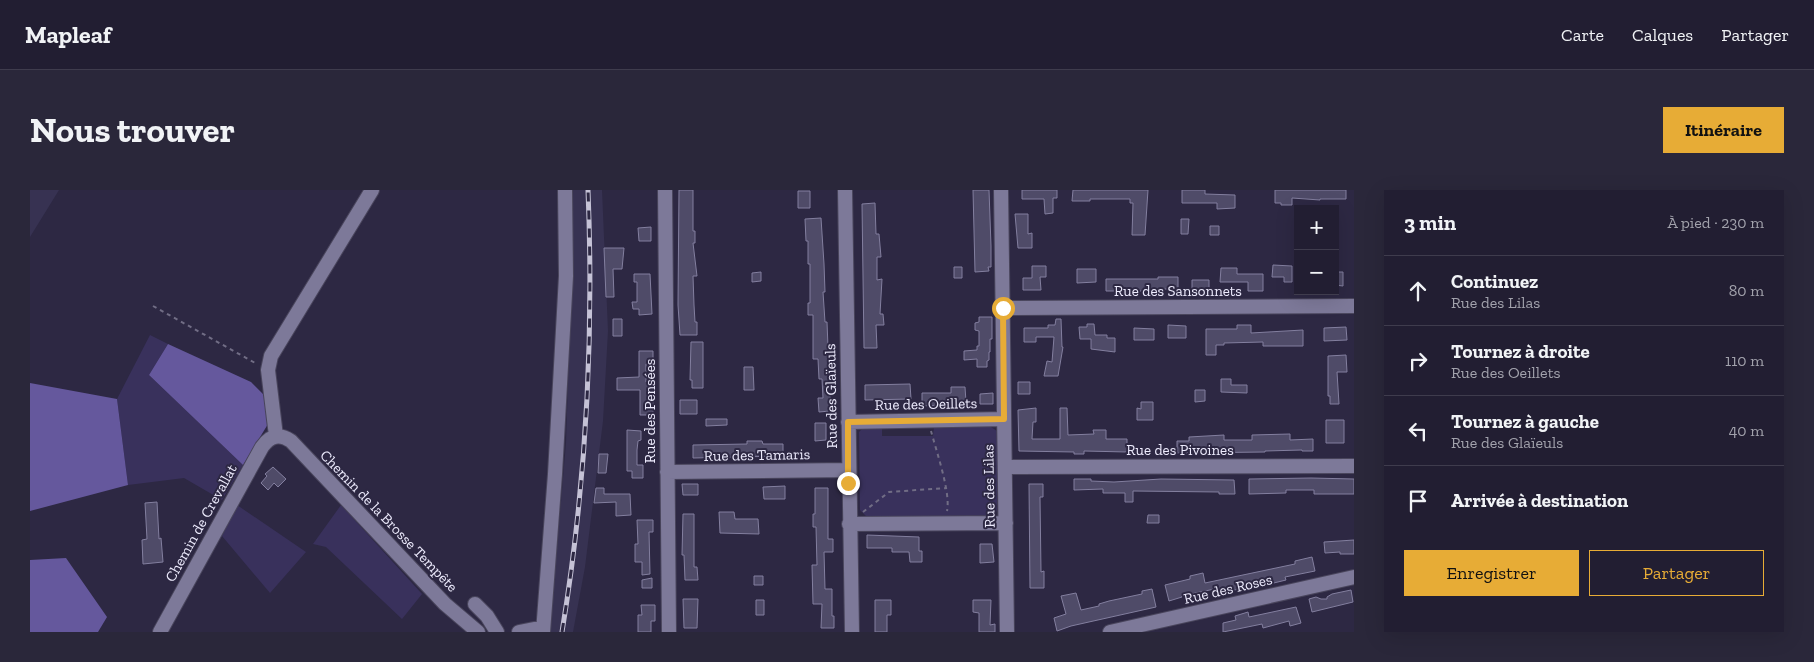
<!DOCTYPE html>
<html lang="fr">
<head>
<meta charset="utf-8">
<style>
	body { margin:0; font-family:"Zilla Slab",serif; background:#2a273a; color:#f1f3f6 }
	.controls { position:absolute; right:15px; top:15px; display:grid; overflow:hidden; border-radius:0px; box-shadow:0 5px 20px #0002 }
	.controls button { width:45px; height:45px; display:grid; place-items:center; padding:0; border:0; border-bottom:1px solid #3f3c4d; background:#221e32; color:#f1f3f6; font:25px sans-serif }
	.stop { position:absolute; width:15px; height:15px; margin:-11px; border:4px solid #e7ac36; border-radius:50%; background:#fff }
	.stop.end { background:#e7ac36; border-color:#fff; box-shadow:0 1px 5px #0008 }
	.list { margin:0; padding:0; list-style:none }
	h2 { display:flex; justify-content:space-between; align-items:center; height:65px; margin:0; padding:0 20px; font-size:21px }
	h2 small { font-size:16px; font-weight:400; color:#a2a2ac }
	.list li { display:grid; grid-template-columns:32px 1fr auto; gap:15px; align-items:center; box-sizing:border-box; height:70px; padding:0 20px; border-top:1px solid #3f3c4d }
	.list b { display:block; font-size:19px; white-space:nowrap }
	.list p { margin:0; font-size:16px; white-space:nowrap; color:#a2a2ac }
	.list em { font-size:16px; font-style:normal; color:#a2a2ac }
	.actions { display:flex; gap:10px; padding:15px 20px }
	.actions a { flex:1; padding:11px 0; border:1px solid #e7ac36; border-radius:0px; text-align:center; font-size:18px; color:#e7ac36 }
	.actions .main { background:#e7ac36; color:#111 }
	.icon { flex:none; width:28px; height:28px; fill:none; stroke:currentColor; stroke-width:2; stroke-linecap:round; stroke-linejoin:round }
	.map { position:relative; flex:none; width:1324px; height:442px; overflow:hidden; border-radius:0px }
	header { display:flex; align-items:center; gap:30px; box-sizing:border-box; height:70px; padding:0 25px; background:#221e32; border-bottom:1px solid #3f3c4d }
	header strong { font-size:24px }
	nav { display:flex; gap:28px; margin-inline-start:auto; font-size:18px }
	.intro { display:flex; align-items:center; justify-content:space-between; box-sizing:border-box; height:120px; padding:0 30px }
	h1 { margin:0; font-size:35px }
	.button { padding:12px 22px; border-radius:0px; background:#e7ac36; color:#111; font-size:18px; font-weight:700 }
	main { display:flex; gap:30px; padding:0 30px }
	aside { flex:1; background:#221e32; border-radius:0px; box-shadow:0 5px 20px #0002 }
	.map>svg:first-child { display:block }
</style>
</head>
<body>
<header>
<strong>Mapleaf</strong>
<nav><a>Carte</a><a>Calques</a><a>Partager</a></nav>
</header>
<div class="intro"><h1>Nous trouver</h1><a class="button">Itinéraire</a></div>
<main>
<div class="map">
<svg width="1324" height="442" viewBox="0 0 1324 442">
	<rect width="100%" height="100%" fill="#2d2843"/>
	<path fill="#373252" d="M0,0H29L0,47Z
		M540,0H572L578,141L573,231L555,377L543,442H517L526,370L536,253L541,100Z"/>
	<path fill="#39315c" d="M120,145L138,154L119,185L213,275L192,310L154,288L98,295L87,209Z
		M904,237H961L967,241V321L963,326L837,327L830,320L829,242L833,238H852V246H903Z
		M207,315L276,362L240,403L192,346Z
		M311,315L392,404L372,429L296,357L283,354Z"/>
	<path fill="#65589d" d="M138,154L221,192L239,210L238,234L213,275L119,185Z
		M0,193L87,209L98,295L0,321Z
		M36,368L77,427L68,442H0V370Z"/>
	<path fill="#4f4b68" stroke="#837f9f" d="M649,0H663V41H665V53H663L667,86H663L664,115L665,132H667V145H650L648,115Z
		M943,0H959L961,56V77H958L959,81L945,82Z
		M992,0H1027V8H1023V23L1015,24L1014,9H992Z
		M1043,0H1118L1115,45H1102L1103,13H1100V9H1060V11H1042Z
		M1152,0H1175V4L1205,5V18L1187,19V13H1152Z
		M1245,0H1316V9H1290V10L1262,8V15H1251V13H1245Z
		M768,1H780V18H768Z
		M845,13L846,44H849L851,67H847V90L852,89L850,124H853L854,135H846L847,158H834L832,14Z
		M985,24H998V44L1002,43V58H988Z
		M791,28L794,74L795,102H793L795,132H797L798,157H801L802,170V202H800V221L789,222L788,208H793L792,189H789L788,169H783V125H778V113H780V74H778V51H776L775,29Z
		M1151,29H1159L1158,44H1151Z
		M1180,36H1189V45H1180Z
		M621,37V51H609L608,38Z
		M574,58H594L592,79H583L584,107H576Z
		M1243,75L1262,76V92H1254V87H1242Z
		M1002,76H1016V87H1010L1011,100H993V88H1002Z
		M924,77H932V88H924Z
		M1191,78H1207V84H1233V101H1218V92H1190Z
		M1047,79H1066V92L1047,93Z
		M731,82V91L722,92V83Z
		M1305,82H1313V96L1305,95Z
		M604,84H620L622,124L609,125V119H603L602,112H607V92H604Z
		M1128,87H1148V102H1140V99H1121V101H1076V89H1128Z
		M1162,90H1179V102L1162,101Z
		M949,127H962V149H960V162H959V170L957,171V177H947V169L934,170V161L947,160V156H949V141L945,140V133L949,132Z
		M583,129H592V146H583Z
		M1026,129H1031L1032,157H1033L1028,186H1014L1017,171L1022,172L1024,147H1006V152H994V138H1018V135H1025Z
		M1057,134H1064L1065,145H1077V148H1085V162L1061,159V149H1050L1049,137H1057Z
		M1138,135L1156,136V148H1138Z
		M1207,135H1221V143L1273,140V156H1233V152L1194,153V155H1186V165H1176V139H1207Z
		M1316,137L1317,150L1294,151V138Z
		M1104,138L1124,139V150H1104Z
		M661,152H673V198H662V190H660Z
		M609,161H623V174H616V192H618V211H623V225H610V200H587V188L609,187Z
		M1316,165L1317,182H1307L1309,214H1300V206H1298V166Z
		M714,177H723L724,200H714Z
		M1191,189H1201V195H1217V203L1191,202Z
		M988,192H1000V204H988Z
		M880,194L881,209L835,210V195Z
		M921,197H935L936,212H912V215L892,216V203H921Z
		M1165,200H1175V211L1165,212Z
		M963,203V214H950V204Z
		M650,210H667V224H650Z
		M1111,212H1123V230H1107V218L1111,219Z
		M1006,218V232H1003L1002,249H1030V218H1037L1038,245L1064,244L1063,240H1076V249H1097V262L1054,261V264H1044V262L989,261L988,220Z
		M676,229H697V235L676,236Z
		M1296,230H1314V253H1296Z
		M785,233H796V250L785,251Z
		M597,240L611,241V250L608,251L607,260V275H613V288H602V281H597Z
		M1260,244V250L1283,249V261H1272V260L1235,261V262L1147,263V251H1159V247L1194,245V250H1222V245Z
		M717,251H732L733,254H753V266L663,268V255L717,254Z
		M569,264H578L576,283H568Z
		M243,277L256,289L248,297L244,293L238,300L231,293L237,286L235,284Z
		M1281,288L1324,289V304H1284V300H1256V303L1219,304V289Z
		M1044,289H1061V291L1084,292L1131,289L1204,290L1205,304H1189V302L1103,301V312H1095V303H1073V299L1044,300Z
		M652,294H668V305H653Z
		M999,294H1013V307H1010L1011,382L1014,381V398H1000Z
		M755,296V309H734L733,297Z
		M566,298H574V304H600L601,325L586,326V312L564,313Z
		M785,298H798V349H803V362H794L795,399H802V426H804V438H791L792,414H783L782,375H787L786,337H783V324H785Z
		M127,312L129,349L131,348L133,372L113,374L112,350L117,349L115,313Z
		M689,322H704L705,329H728L729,344L690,343Z
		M653,324H664V377H667L668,390H655L654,365H652Z
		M1118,325H1129V333H1117Z
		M607,330H623V342H619L620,384L612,385V372H605V354H608Z
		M837,345L889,347V361H892V372H880L879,362H862V358H837Z
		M1324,350V364H1310V362L1295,363L1294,352Z
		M950,354H962L964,372L950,373Z
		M1282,367L1285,381L1255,387L1256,390L1215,400L1214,398L1190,403L1189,398L1152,406V407L1139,411L1135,395L1160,389V386L1173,383L1175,393L1265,374V371Z
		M724,386H733V395H724Z
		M622,388V398H612V390Z
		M1122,399L1126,417L1041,436L1027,441L1024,428L1036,424L1031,406L1046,403L1051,420L1069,416V414L1079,411L1112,404V401Z
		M1321,400L1323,412L1282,422L1279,409L1286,407L1291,409H1297V407L1302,404Z
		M653,409H668L667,438H654Z
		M726,410H734V425H726Z
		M845,410H861V425H857V442H845Z
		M943,410H961L960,435L965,434V442H949V423L943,422Z
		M611,415H625V431H621V442H608V425H612Z
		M1266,417L1271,433L1260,436L1259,431L1233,438L1232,434L1193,442V433L1206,430L1205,426L1218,422L1219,427Z"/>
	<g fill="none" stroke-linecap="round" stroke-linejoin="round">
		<g stroke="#49455c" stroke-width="16">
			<path id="minor" d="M635,0L639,442
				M815,0L822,442
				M971,0L977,442
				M973,118L1324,116
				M818,232L974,229
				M246,246L238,180L241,166L342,0
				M975,277L1324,276
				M637,282L818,280
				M819,334L976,333
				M445,414L457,426L467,442
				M130,442L232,257C240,246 249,243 261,251L415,414L448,442
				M489,442L504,439H513
				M513,442L525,284L536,86L535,0
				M1080,442L1324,387"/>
		</g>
		<path stroke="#716d85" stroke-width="2" stroke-dasharray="4 4" stroke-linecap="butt" d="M123,116L227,174
			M901,241C906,260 921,303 917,321
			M833,322L859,302L916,298"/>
		<use href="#minor" stroke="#7d7999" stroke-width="14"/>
		<g stroke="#c5c2d6" stroke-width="5">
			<path id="rail" d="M532,442C556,296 564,148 558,0"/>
		</g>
		<use href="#rail" stroke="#2d2843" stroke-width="3" stroke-dasharray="9" stroke-linecap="butt"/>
	</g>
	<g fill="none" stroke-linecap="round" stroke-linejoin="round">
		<path stroke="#e7ac36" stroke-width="6" d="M818,293V232L974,229L973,118"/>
	</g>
	<g text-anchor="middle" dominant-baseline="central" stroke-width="4" stroke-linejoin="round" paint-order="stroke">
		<g font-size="15" fill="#edebfd" stroke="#2d2843">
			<text x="1148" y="101">Rue des Sansonnets</text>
			<text transform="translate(801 206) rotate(-91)">Rue des Glaïeuls</text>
			<text transform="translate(896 214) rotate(-1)">Rue des Oeillets</text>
			<text transform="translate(620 221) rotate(-90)">Rue des Pensées</text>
			<text x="1150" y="260">Rue des Pivoines</text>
			<text transform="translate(727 265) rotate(-1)">Rue des Tamaris</text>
			<text transform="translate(959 296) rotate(-91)">Rue des Lilas</text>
			<text transform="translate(359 331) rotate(46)">Chemin de la Brosse Tempête</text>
			<text transform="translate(171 333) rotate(-61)">Chemin de Crevallat</text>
			<text transform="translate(1198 399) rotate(-13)">Rue des Roses</text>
		</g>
	</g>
</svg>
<div class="controls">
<button>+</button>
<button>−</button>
</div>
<div class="stop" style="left:973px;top:118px"></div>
<div class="stop end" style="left:818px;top:293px"></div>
</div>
<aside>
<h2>3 min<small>À pied · 230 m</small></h2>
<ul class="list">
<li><svg class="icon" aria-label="ahead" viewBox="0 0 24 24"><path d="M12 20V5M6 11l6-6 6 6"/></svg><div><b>Continuez</b><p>Rue des Lilas</p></div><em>80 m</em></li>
<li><svg class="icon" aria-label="right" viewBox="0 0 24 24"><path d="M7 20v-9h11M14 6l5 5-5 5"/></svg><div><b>Tournez à droite</b><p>Rue des Oeillets</p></div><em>110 m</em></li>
<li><svg class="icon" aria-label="left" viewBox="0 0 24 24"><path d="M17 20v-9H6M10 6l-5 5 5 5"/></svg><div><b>Tournez à gauche</b><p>Rue des Glaïeuls</p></div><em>40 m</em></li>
<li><svg class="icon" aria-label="arrive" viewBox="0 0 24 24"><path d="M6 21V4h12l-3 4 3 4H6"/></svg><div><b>Arrivée à destination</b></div></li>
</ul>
<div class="actions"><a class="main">Enregistrer</a><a>Partager</a></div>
</aside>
</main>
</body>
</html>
